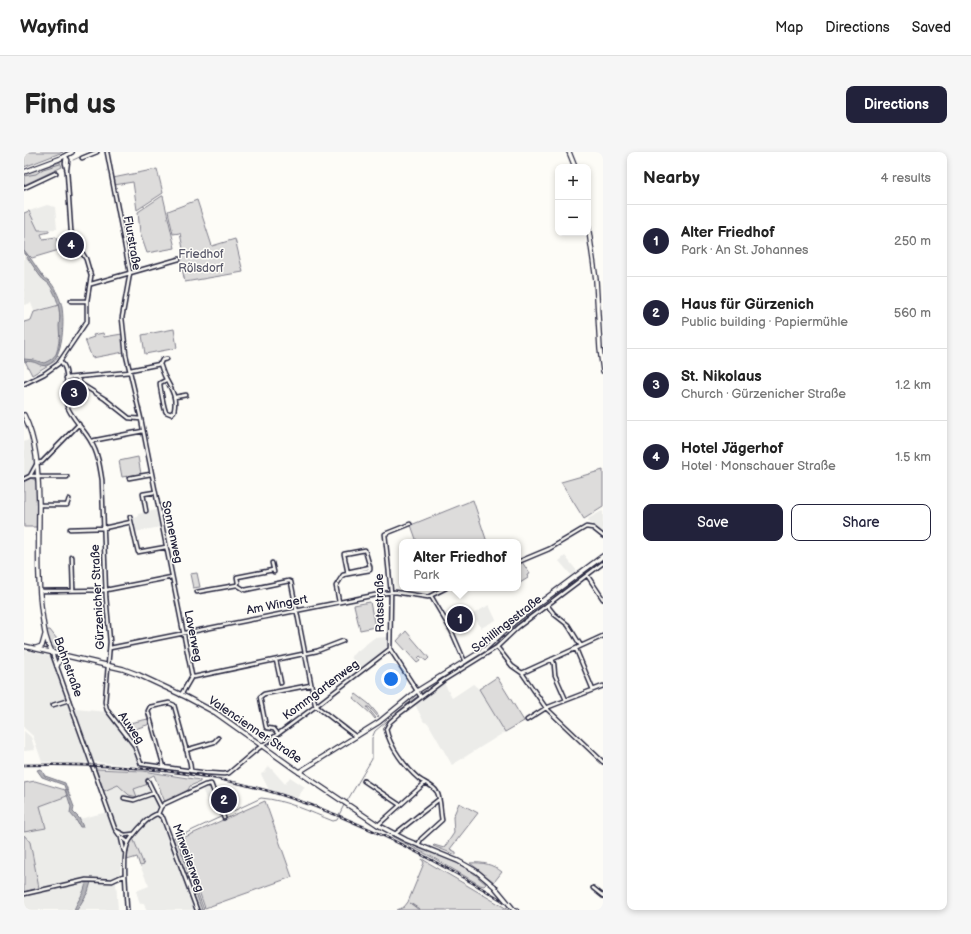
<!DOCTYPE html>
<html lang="en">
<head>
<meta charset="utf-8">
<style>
	body { margin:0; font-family:"Balsamiq Sans",sans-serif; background:#f6f6f6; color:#222 }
	.controls { position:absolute; right:12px; top:12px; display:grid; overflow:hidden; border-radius:8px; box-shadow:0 2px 6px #0003 }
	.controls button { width:36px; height:36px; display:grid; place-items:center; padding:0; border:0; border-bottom:1px solid #e0e0e0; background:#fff; color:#222; font:20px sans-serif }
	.you { position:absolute; left:367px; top:527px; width:14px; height:14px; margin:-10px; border:3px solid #fff; border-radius:50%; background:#1a73e8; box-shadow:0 0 0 6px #1a73e833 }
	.badge { display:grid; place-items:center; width:26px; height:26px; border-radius:50%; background:#22223b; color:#fff; font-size:13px; font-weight:700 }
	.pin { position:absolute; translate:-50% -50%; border:2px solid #fff; box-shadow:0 1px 4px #0006 }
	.popup { position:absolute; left:375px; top:387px; width:122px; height:52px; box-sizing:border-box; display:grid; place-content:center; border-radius:8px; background:#fff; filter:drop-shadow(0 1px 3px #0005); font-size:13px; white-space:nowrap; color:#767676 }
	.popup b { font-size:15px; color:#222 }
	.popup::after { content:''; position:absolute; left:50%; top:100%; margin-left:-8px; border:8px solid transparent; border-top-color:#fff }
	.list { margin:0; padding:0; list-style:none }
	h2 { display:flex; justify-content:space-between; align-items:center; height:52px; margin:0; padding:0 16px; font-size:17px }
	h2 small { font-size:13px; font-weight:400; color:#767676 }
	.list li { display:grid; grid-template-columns:26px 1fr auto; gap:12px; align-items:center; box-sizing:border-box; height:72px; padding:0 16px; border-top:1px solid #e0e0e0 }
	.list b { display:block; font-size:15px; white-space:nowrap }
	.list p { margin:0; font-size:13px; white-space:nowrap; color:#767676 }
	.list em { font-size:13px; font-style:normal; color:#767676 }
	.actions { display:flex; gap:8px; padding:12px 16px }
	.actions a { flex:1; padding:9px 0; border:1px solid #22223b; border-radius:8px; text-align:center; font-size:14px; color:#22223b }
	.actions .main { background:#22223b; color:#fff }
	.map { position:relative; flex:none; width:579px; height:758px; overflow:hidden; border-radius:8px }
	header { display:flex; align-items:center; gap:24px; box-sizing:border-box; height:56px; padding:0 20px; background:#fff; border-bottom:1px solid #e0e0e0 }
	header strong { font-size:19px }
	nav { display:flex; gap:22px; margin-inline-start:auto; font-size:14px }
	.intro { display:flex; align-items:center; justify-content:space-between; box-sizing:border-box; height:96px; padding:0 24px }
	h1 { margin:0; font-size:28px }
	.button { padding:10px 18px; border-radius:8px; background:#22223b; color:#fff; font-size:14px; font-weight:700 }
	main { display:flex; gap:24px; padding:0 24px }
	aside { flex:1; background:#fff; border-radius:8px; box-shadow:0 2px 6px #0003 }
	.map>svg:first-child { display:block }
</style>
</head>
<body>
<header>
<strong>Wayfind</strong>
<nav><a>Map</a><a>Directions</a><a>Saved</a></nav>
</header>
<div class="intro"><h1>Find us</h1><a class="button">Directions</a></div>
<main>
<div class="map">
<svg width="579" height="758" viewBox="0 0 579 758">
	<rect width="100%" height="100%" fill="#fdfcf7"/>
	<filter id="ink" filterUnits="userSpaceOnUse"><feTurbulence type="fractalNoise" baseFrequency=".025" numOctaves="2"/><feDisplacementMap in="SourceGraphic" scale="8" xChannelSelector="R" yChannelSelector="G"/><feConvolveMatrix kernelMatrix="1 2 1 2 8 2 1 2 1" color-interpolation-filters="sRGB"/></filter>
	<g filter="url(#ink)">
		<path fill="#ecece9" d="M23,53L31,55L33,77L14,78L5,59Z
			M0,103L11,115L16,124L26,133L33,149L32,153L10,159L7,151L0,153Z
			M8,286L11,307L10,314L9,319L0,325V290Z
			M132,358L136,375L111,380L108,366L114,365V362Z
			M578,359L579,360V381L564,369L565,366Z
			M541,404L553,419L547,423L535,409Z
			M465,453L472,468L457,476L449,462Z
			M363,485V494L361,498L334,519L332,516L327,504L350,486Z
			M0,498L27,504L65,611L18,610L9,584L0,576Z
			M420,531L428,546L449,532L455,537L481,580L428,613L404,571L400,570L391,552Z
			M51,557L84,560L109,592L116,612L114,614L69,610Z
			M0,579L7,585L11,598L0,599Z
			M245,614L261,632L266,625L281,635L273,646L245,638L237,622L241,620Z
			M124,632L134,655L109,680L101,682L98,681L92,676L80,639L94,633L105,643L113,645L110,637Z
			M185,634H186L194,653L186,656L178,637Z
			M43,644L52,668L83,660L91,680L98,694V699L96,723L89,728L62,727L15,736L6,690L0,683V680L21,676L15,654Z
			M133,664L138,667L172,758H122L120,751L116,752L112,739L125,734L116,714L120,712L109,686L126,668Z
			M62,730L59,742L52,752L50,758H0V743Z
			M67,730L85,732L92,730L94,758H53L64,740Z"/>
		<path fill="#dddcdb" stroke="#807f8b" d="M0,0H39L0,15Z
			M36,10L38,15L0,33V22Z
			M133,17L139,41L113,58L109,30L90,33L89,26Z
			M138,44H139L151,96L123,101L116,81L114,60Z
			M173,48L188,94L211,87L219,120L161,130L156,108L160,102L156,81L149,82L144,59Z
			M5,59L14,78H25V80L17,82L19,87L32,85L35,98L8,106L6,104L4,106L0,102V61Z
			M35,153C36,170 37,186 32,203L35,204L31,209L8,223L0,207V170L7,168L10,160Z
			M150,177L153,196L121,202L118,183Z
			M79,181L80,185L98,182L100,200L68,206L61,188L70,185L69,183Z
			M114,305L117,322L98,325L95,309Z
			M579,318V355L560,367L537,330Z
			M7,326L11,328L12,331L13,375H0V329Z
			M449,348L463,390H393L387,373Z
			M498,410L506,422L503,423L504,426L496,431L494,428V411Z
			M173,421L176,435L169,436L166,422Z
			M346,450L351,475L336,478L330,453Z
			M441,456L448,468L430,478L424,466Z
			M24,478H26L36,491L39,499C25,496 26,491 22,479Z
			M382,479L405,506L402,509L396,504L394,506L396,509L393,511L373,489Z
			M473,525L500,569L481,580L455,537Z
			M332,542L345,552L355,564L354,565L345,555H343L352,566L351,567L347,562L329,546Z
			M124,567L126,572L102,580L96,573Z
			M72,617L119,619L176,628V630L166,634L164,638L141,650L130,623L122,627L124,632L110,637L113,645L105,643L94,633L80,639Z
			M11,629L41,638L43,644L16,654L22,676L0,680V631Z
			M241,649L268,725L181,756L158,691L159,686Z
			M435,651L454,661L426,697L432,700V703L409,694L410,693L420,696L430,681L429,665Z
			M0,683L6,690L15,736L0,740Z
			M156,683L157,686L156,692L180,758H175L149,686Z
			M368,683L397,697L430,709L448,720L462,732L460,734L456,733L408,705L367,684Z
			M109,686L120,713L116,714L113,705L103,708L105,694Z
			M398,707L485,758H397L386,751L395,758H373L380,755L384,750L400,711Z
			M446,711C459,710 468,712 478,720L470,730Z"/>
		<path fill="#b2b2b7" stroke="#787885" d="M0,98C7,106 12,115 18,123C20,126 23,127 25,129C30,133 35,145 37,151C41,164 40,209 23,213C17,215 14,211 9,210C6,209 3,210 0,209V207L10,208L20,211C38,204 36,190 35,174C35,171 36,168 36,165C35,153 33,146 27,135C25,130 19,129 16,124C11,117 6,109 0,101Z
			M17,617L21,624L41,631L50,655L49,660L55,666L59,675H56L52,668L46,661L47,655L40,633L18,625L13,618Z
			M62,730H67L64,740L53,758H50C54,747 60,743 62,730Z"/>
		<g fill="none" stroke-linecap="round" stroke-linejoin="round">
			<path stroke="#787885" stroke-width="1" d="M49,8L67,0
				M0,24L12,22L19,17L36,12
				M530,444L579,407
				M410,533L470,494L483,480L522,451
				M397,541L402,538
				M382,553L394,544
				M323,649L348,607V586L351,579L380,555
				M315,663L320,653
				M178,758L154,690L156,684L237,646C262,648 286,660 309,669L313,668L314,666"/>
			<g stroke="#22223b" stroke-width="5.5">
				<path id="street" d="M83,0L106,121L98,166L102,203L117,267L168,524L157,543
					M42,5L44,8L43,17
					M58,6L73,0
					M0,36L32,21
					M67,132L155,107
					M47,149H63
					M37,210C47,220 40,238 42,251C45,264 61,278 67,290C74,301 76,315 78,328L82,445L86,490L81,550L83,558L110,593L117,612L183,621L200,622L205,621L231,599L292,554L366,497
					M136,212C138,217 139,222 142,227C148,238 153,246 150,259L147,262L142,260C140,257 136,235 136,231L142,228
					M106,218L136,212L138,208L143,207
					M53,225L57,232L81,247L105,266L117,267
					M42,226L106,220
					M0,232L20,222L34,212L63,169V149L67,124L62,107L54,94L47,79L43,19L41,11L42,4
					M151,245L162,243
					M67,289L119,279
					M6,324L13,311L18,310L55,272
					M14,325H43
					M105,326L127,322
					M0,327L6,324H14
					M15,353H43L45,347
					M122,359L119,342L131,340
					M106,365L114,400L142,395
					M386,372L361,382L367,440L366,497L397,545
					M46,377L80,376L107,370
					M48,405L49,438
					M494,410L525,397L562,375L569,376L579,384
					M248,411L250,420
					M323,420L346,415V418L324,422
					M563,423L579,447
					M213,433L214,431L213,425L249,418
					M16,439L82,438L148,425
					M173,440L213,433L221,438L265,429L267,430L291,552L292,554L331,584
					M407,444L427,478L441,510
					M315,450L312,434L319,423L324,422L320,402L341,398L346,415
					M523,453L530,462L544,473L557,494
					M473,495L488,514L498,521L522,556L579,610
					M86,496L361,441L371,440L404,445L422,436
					M552,497L569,538
					M28,501L91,677L96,684L104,690
					M528,507L530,512L531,523L542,548
					M252,508L257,531
					M498,521L579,484
					M168,524L170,525L293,499L319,489
					M29,553L45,548
					M503,568L522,556L579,534
					M254,582L250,577L243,576L242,575L236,545L240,542L287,533
					M162,598L190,590L194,586
					M140,615L124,559L126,555L145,551L150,553L166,611L167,619
					M124,629L137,655
					M340,629L376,653
					M100,646L110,648L130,641
					M134,662L139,666L173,758
					M354,673L401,631
					M93,679L101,683L109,682
					M371,682L414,648
					M97,686L100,699
					M394,693L397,687L418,668C416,659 417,647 413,640C409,633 400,631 395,627C381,615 366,595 362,577L366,570L375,562L420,528L473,495L494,475L579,411
					M101,723L103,758
					M569,736L579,744
					M0,742L62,728L88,729L101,723C100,695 101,690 121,670C126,666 129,662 134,662L137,655L140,652L181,633L187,632L200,666"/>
			</g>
			<g stroke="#22223b" stroke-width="6">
				<path id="secondary" d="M545,0L551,15
					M564,73L572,128L576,197L579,219
					M275,620L355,570L393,539L461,497L490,470L579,404"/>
			</g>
			<g stroke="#22223b" stroke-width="6">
				<path id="primary" d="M0,20L35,7L48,0
					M0,263C14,291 14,322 15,352C15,389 13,426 18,462C20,475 21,488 28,500
					M0,494L99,517L115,523L162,545L192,561L272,618L354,673L382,688L434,709L452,719L470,734
					M12,496L18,494L21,483
					M33,514L36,507L42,504"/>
			</g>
			<use href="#street" stroke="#fdfcf7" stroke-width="2.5"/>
			<use href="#secondary" stroke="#fdfcf7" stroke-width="3.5"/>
			<use href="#primary" stroke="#fdfcf7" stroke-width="3.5"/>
			<g stroke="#22223b" stroke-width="2.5">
				<path id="rail" d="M0,613C85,611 176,617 258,643C342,670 419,712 494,758"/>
			</g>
			<use href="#rail" stroke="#fdfcf7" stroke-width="1" stroke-dasharray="3" stroke-linecap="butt"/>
			<g stroke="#22223b" stroke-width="6" stroke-linecap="butt">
				<path id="primary-bridge" d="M470,734L490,758"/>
			</g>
			<use href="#primary-bridge" stroke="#fdfcf7" stroke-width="3.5"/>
		</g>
	</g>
	<g text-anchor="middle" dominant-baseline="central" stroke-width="3" stroke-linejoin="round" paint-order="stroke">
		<g font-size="12" fill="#22223b" stroke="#fdfcf7">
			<text transform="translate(108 91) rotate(80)">Flurstraße</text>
			<text transform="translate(148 380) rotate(78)">Sonnenweg</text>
			<text transform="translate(74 445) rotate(-93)">Gürzenicher Straße</text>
			<text transform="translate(356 451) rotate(-91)">Ratsstraße</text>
			<text transform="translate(253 453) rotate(-11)">Am Wingert</text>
			<text transform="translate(483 472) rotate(-38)">Schillingsstraße</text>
			<text transform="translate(169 484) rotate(79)">Laverweg</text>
			<text transform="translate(44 515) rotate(70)">Bahnstraße</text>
			<text transform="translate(297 538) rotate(-37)">Kommgartenweg</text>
			<text transform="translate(107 576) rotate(55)">Auweg</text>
			<text transform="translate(231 578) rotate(34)">Valencienner Straße</text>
			<text transform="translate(164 706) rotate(70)">Mirweilerweg</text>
		</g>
		<g font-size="12" fill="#5a5a6b" stroke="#fdfcf7">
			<text x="177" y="102">Friedhof<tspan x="177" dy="14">Rölsdorf</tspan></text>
		</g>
	</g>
</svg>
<div class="controls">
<button>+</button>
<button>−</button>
</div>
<div class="you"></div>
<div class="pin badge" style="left:436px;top:467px">1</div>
<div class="popup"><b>Alter Friedhof</b>Park</div>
<div class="pin badge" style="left:200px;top:648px">2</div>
<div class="pin badge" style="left:50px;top:241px">3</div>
<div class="pin badge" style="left:47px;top:93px">4</div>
</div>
<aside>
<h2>Nearby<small>4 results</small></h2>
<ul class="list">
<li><span class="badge">1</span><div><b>Alter Friedhof</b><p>Park · An St. Johannes</p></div><em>250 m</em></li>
<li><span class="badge">2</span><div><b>Haus für Gürzenich</b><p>Public building · Papiermühle</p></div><em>560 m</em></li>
<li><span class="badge">3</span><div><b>St. Nikolaus</b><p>Church · Gürzenicher Straße</p></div><em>1.2 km</em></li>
<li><span class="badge">4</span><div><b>Hotel Jägerhof</b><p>Hotel · Monschauer Straße</p></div><em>1.5 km</em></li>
</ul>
<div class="actions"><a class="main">Save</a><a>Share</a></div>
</aside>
</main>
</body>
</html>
